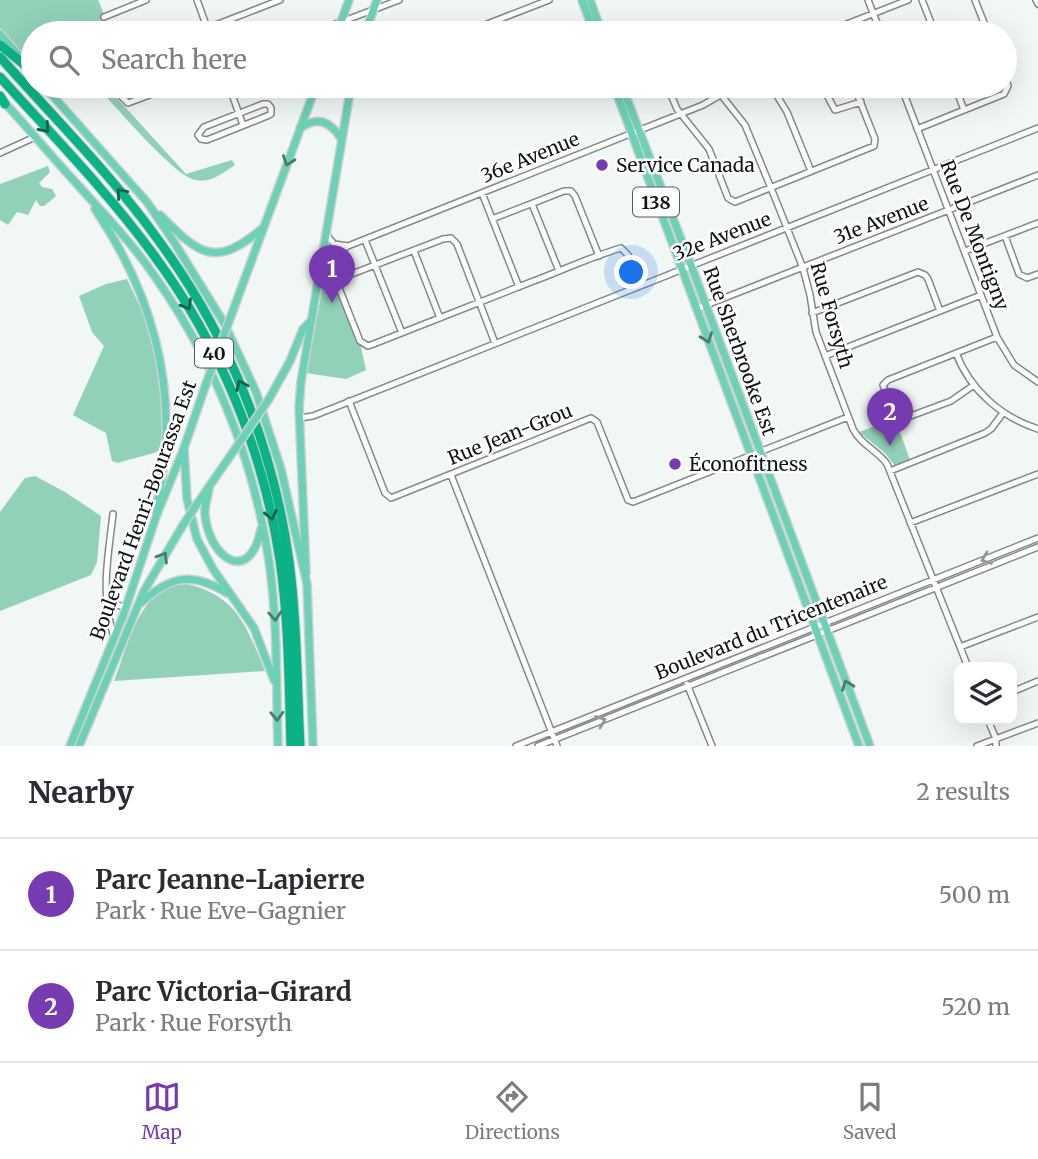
<!DOCTYPE html>
<html lang="en">
<head>
<meta charset="utf-8">
<style>
	body { margin:0; font-family:Merriweather,serif; background:#f7f7f7; color:#2b2b33 }
	.controls { position:absolute; right:21px; bottom:21px; display:grid; overflow:hidden; border-radius:14px; box-shadow:0 7px 28px #0002 }
	.controls button { width:63px; height:63px; display:grid; place-items:center; padding:0; border:0; border-bottom:2px solid #e1e1e2; background:#fff; color:#2b2b33; font:35px sans-serif }
	.you { position:absolute; left:632px; top:273px; width:24px; height:24px; margin:-18px; border:5px solid #fff; border-radius:50%; background:#1a73e8; box-shadow:0 0 0 10px #1a73e833 }
	.badge { display:grid; place-items:center; width:46px; height:46px; border-radius:50%; background:#763bb0; color:#fff; font-size:23px; font-weight:700 }
	.pin { position:absolute; translate:-50% -58px; filter:drop-shadow(0 2px 4px #0008) }
	.pin::after { content:''; position:absolute; top:37px; width:24px; height:21px; background:inherit; clip-path:polygon(0 0,100% 0,50% 100%) }
	.list { margin:0; padding:0; list-style:none }
	h2 { display:flex; justify-content:space-between; align-items:center; height:91px; margin:0; padding:0 28px; font-size:30px }
	h2 small { font-size:23px; font-weight:400; color:#7c7c81 }
	.list li { display:grid; grid-template-columns:46px 1fr auto; gap:21px; align-items:center; box-sizing:border-box; height:112px; padding:0 28px; border-top:2px solid #e1e1e2 }
	.list b { display:block; font-size:26px; white-space:nowrap }
	.list p { margin:0; font-size:23px; white-space:nowrap; color:#7c7c81 }
	.list em { font-size:23px; font-style:normal; color:#7c7c81 }
	.icon { flex:none; width:38px; height:38px; fill:none; stroke:currentColor; stroke-width:2; stroke-linecap:round; stroke-linejoin:round }
	.map { position:relative; flex:none; width:1038px; height:746px; overflow:hidden }
	.search { position:absolute; background:#fff; box-shadow:0 7px 28px #0002; left:21px; right:21px; top:21px; height:77px; display:flex; align-items:center; gap:18px; box-sizing:border-box; padding:0 24px; border-radius:38px; color:#7c7c81; font-size:26px }
	.sheet { height:315px; background:#fff }
	nav { display:flex; justify-content:space-around; align-items:center; box-sizing:border-box; height:98px; border-top:2px solid #e1e1e2; background:#fff; font-size:19px; color:#7c7c81 }
	nav a { display:grid; justify-items:center; gap:4px }
	nav .on { color:#763bb0 }
	.map>svg:first-child { display:block }
</style>
</head>
<body>
<div class="map">
<svg width="1038" height="746" viewBox="0 0 1038 746">
	<rect width="100%" height="100%" fill="#f0f7f4"/>
	<path fill="#91d1b7" d="M0,0H98L112,33H33V65L0,28Z
		M96,86H106L186,174L232,160L235,165C224,172 210,184 195,180C173,175 116,106 96,86Z
		M48,166L50,172L39,183L42,187L52,189L56,196L44,206H40L36,200L28,215L17,212L8,225L0,220V184Z
		M328,260L361,347L366,370L346,379L306,373Z
		M127,279C133,292 140,306 145,319C159,356 164,410 161,450C154,454 129,459 118,463L112,461L106,433L73,415L104,346L92,332L79,296L106,284Z
		M892,420L897,424L910,460L895,466L885,453L859,432Z
		M35,476L65,492L101,516L97,562L91,575L0,611V512L25,478Z
		M187,584C238,596 247,628 265,671L114,681C126,651 136,605 165,588C171,584 180,585 187,584Z"/>
	<g fill="none" stroke-linecap="round" stroke-linejoin="round">
		<g stroke="#848a87" stroke-width="8">
			<path id="minor" d="M197,0L209,33
				M868,0L881,33
				M922,0L935,33
				M975,0L988,33
				M1036,0L1038,4
				M104,17L146,0
				M195,33L280,0
				M312,33L399,0
				M464,33L549,0
				M824,33L908,0
				M111,86L128,103L174,86
				M229,86L243,125
				M714,86L745,125L771,188L803,268L810,295L816,332L853,429C861,445 877,450 887,464L968,667
				M771,86L787,112L811,171
				M822,86L835,110L861,102
				M901,86L997,337L1014,365L1038,382
				M955,86L964,110
				M669,90L677,109L709,149L728,198L735,202L874,146L875,139L854,86
				M263,104H268L271,108V114L267,116L207,140L201,139L198,135L204,127Z
				M917,129L1004,94L1008,86L1005,77
				M0,153L35,137
				M482,193L519,287
				M532,204L559,271
				M492,219L564,191H571L575,196L599,256
				M325,233L334,244L348,246
				M1005,236L1019,274L1027,278L1038,274
				M365,240L402,333
				M414,251L440,318
				M965,251L1038,223
				M321,261L348,246L703,105L722,94
				M696,309L1038,175
				M812,313L918,272L925,275L928,279L940,311
				M495,343L457,244L451,238L443,239L344,277L339,282V288L360,341L368,346L371,345C424,324 478,303 531,282C561,271 590,257 621,248L628,255L641,285
				M956,353C970,390 1001,417 1038,429
				M825,356L981,295
				M974,385L951,401L900,420L894,416L883,385L888,380L997,337
				M349,401L385,493L391,498L591,418L597,422L628,500L633,502L848,417
				M300,418L313,416L1038,128
				M890,471L985,433L991,429L1003,413
				M451,475L557,746
				M113,514C108,558 100,594 114,637
				M910,523L1038,474
				M106,603L126,607
				M960,647L1038,617
				M687,684L712,746
				M1012,692L1038,681
				M988,720L996,739V746
				M516,746L1038,538
				M538,746L1038,547
				M977,746L1038,723"/>
		</g>
		<g stroke="#d0d0d0" stroke-width="10">
			<path id="major" d="M582,0L594,33
				M590,0L602,33
				M337,33L349,0
				M365,33L377,0
				M0,34L22,59
				M44,86L147,202L174,242L224,323L256,392L281,469L307,584L313,746
				M614,86L859,746
				M622,86L691,265L870,746
				M3,101C28,128 52,157 77,184C101,211 125,235 146,264C210,351 253,454 269,561C278,622 276,684 278,746
				M300,128C318,116 329,121 341,138
				M95,209C141,277 168,350 166,434C165,448 164,462 162,476C160,489 156,500 157,513
				M160,215C200,255 215,269 264,227
				M231,316L316,86
				M269,399L290,361L303,329L310,322
				M184,448L187,499L197,539L213,569L254,628L274,680
				M209,488C208,498 204,506 205,515C210,560 250,585 261,529
				M195,507L233,452
				M306,573L299,407L301,382L351,86
				M141,603C171,575 192,572 227,593
				M70,746L123,616L157,514L184,448L206,384
				M79,746L144,591L183,525"/>
		</g>
		<g stroke="#d0d0d0" stroke-width="11">
			<path id="highway" d="M0,45L31,70
				M0,57C53,117 112,175 159,241C228,335 273,445 289,561C297,622 297,685 300,746
				M0,77C52,135 107,191 153,254C220,344 263,450 280,560C289,622 289,684 291,746
				M0,96L5,104"/>
		</g>
		<use href="#minor" stroke="#fff" stroke-width="5"/>
		<use href="#major" stroke="#6dd1b7" stroke-width="7"/>
		<use href="#highway" stroke="#0bb287" stroke-width="9"/>
		<g stroke="#d0d0d0" stroke-width="10" stroke-linecap="butt">
			<path id="major-bridge" d="M206,384L231,316
				M233,452L269,399
				M183,525L195,507"/>
		</g>
		<use href="#major-bridge" stroke="#6dd1b7" stroke-width="7"/>
	</g>
	<defs><path id="oneway-chevron" d="M-2-3.5L2.5 0L-2 3.5" fill="none" stroke-width="1.6" stroke-linecap="round" stroke-linejoin="round" transform="scale(1.75)"/></defs>
	<g stroke="#0f644e">
		<use href="#oneway-chevron" transform="translate(45 128) rotate(48)"/>
		<use href="#oneway-chevron" transform="translate(121 193) rotate(-131)"/>
		<use href="#oneway-chevron" transform="translate(187 305) rotate(59)"/>
		<use href="#oneway-chevron" transform="translate(241 385) rotate(-113)"/>
		<use href="#oneway-chevron" transform="translate(271 515) rotate(78)"/>
	</g>
	<g stroke="#447c6e">
		<use href="#oneway-chevron" transform="translate(288 161) rotate(110)"/>
		<use href="#oneway-chevron" transform="translate(707 338) rotate(70)"/>
		<use href="#oneway-chevron" transform="translate(163 557) rotate(-59)"/>
		<use href="#oneway-chevron" transform="translate(275 616) rotate(86)"/>
		<use href="#oneway-chevron" transform="translate(847 685) rotate(-110)"/>
		<use href="#oneway-chevron" transform="translate(277 716) rotate(88)"/>
	</g>
	<g stroke="#959695">
		<use href="#oneway-chevron" transform="translate(986 559) rotate(158)"/>
		<use href="#oneway-chevron" transform="translate(601 721) rotate(-21)"/>
	</g>
	<g fill="#763bb0" stroke="#fff" stroke-width="2.5">
		<circle cx="602" cy="165" r="7"/>
		<circle cx="675" cy="464" r="7"/>
	</g>
	<g text-anchor="middle" dominant-baseline="central" stroke-width="5" stroke-linejoin="round" paint-order="stroke">
		<g fill="#fff" stroke="#5a5b5a" stroke-width="2">
			<rect x="633" y="187.5" width="46" height="29" rx="5"/>
			<rect x="195" y="338.5" width="38" height="29" rx="5"/>
		</g>
		<g font-size="18" font-weight="bold" fill="#131514">
			<text x="656" y="202">138</text>
			<text x="214" y="353">40</text>
		</g>
		<g font-size="19" fill="#131514" stroke="#fff">
			<text transform="translate(530 157) rotate(-22)">36e Avenue</text>
			<text transform="translate(881 220) rotate(-21)">31e Avenue</text>
			<text transform="translate(975 235) rotate(69)">Rue De Montigny</text>
			<text transform="translate(722 236) rotate(-21)">32e Avenue</text>
			<text transform="translate(832 315) rotate(74)">Rue Forsyth</text>
			<text transform="translate(740 351) rotate(70)">Rue Sherbrooke Est</text>
			<text transform="translate(510 434) rotate(-22)">Rue Jean-Grou</text>
			<text transform="translate(143 510) rotate(-70)">Boulevard Henri-Bourassa Est</text>
			<text transform="translate(771 627) rotate(-22)">Boulevard du Tricentenaire</text>
		</g>
		<g font-size="19" fill="#131514" stroke="#fff" text-anchor="start">
			<text x="616" y="165">Service Canada</text>
			<text x="689" y="464">Éconofitness</text>
		</g>
	</g>
</svg>
<div class="controls">
<button><svg class="icon" aria-label="layers" viewBox="0 0 24 24"><path d="M12 4l9 5-9 5-9-5zM3 14l9 5 9-5"/></svg></button>
</div>
<div class="you"></div>
<div class="pin badge" style="left:332px;top:303px">1</div>
<div class="pin badge" style="left:890px;top:446px">2</div>
<div class="search"><svg class="icon" aria-label="search" viewBox="0 0 24 24"><circle cx="10" cy="10" r="6"/><path d="M15 15l6 6"/></svg>Search here</div>
</div>
<section class="sheet">
<h2>Nearby<small>2 results</small></h2>
<ul class="list">
<li><span class="badge">1</span><div><b>Parc Jeanne-Lapierre</b><p>Park · Rue Eve-Gagnier</p></div><em>500 m</em></li>
<li><span class="badge">2</span><div><b>Parc Victoria-Girard</b><p>Park · Rue Forsyth</p></div><em>520 m</em></li>
</ul>
</section>
<nav>
<a class="on"><svg class="icon" aria-label="map" viewBox="0 0 24 24"><path d="M3 6l6-2 6 2 6-2v14l-6 2-6-2-6 2zM9 4v14M15 6v14"/></svg>Map</a>
<a><svg class="icon" aria-label="directions" viewBox="0 0 24 24"><path d="M12 3l9 9-9 9-9-9zM9 14v-3h6M13 9l2 2-2 2"/></svg>Directions</a>
<a><svg class="icon" aria-label="saved" viewBox="0 0 24 24"><path d="M7 4h10v16l-5-4-5 4z"/></svg>Saved</a>
</nav>
</body>
</html>
